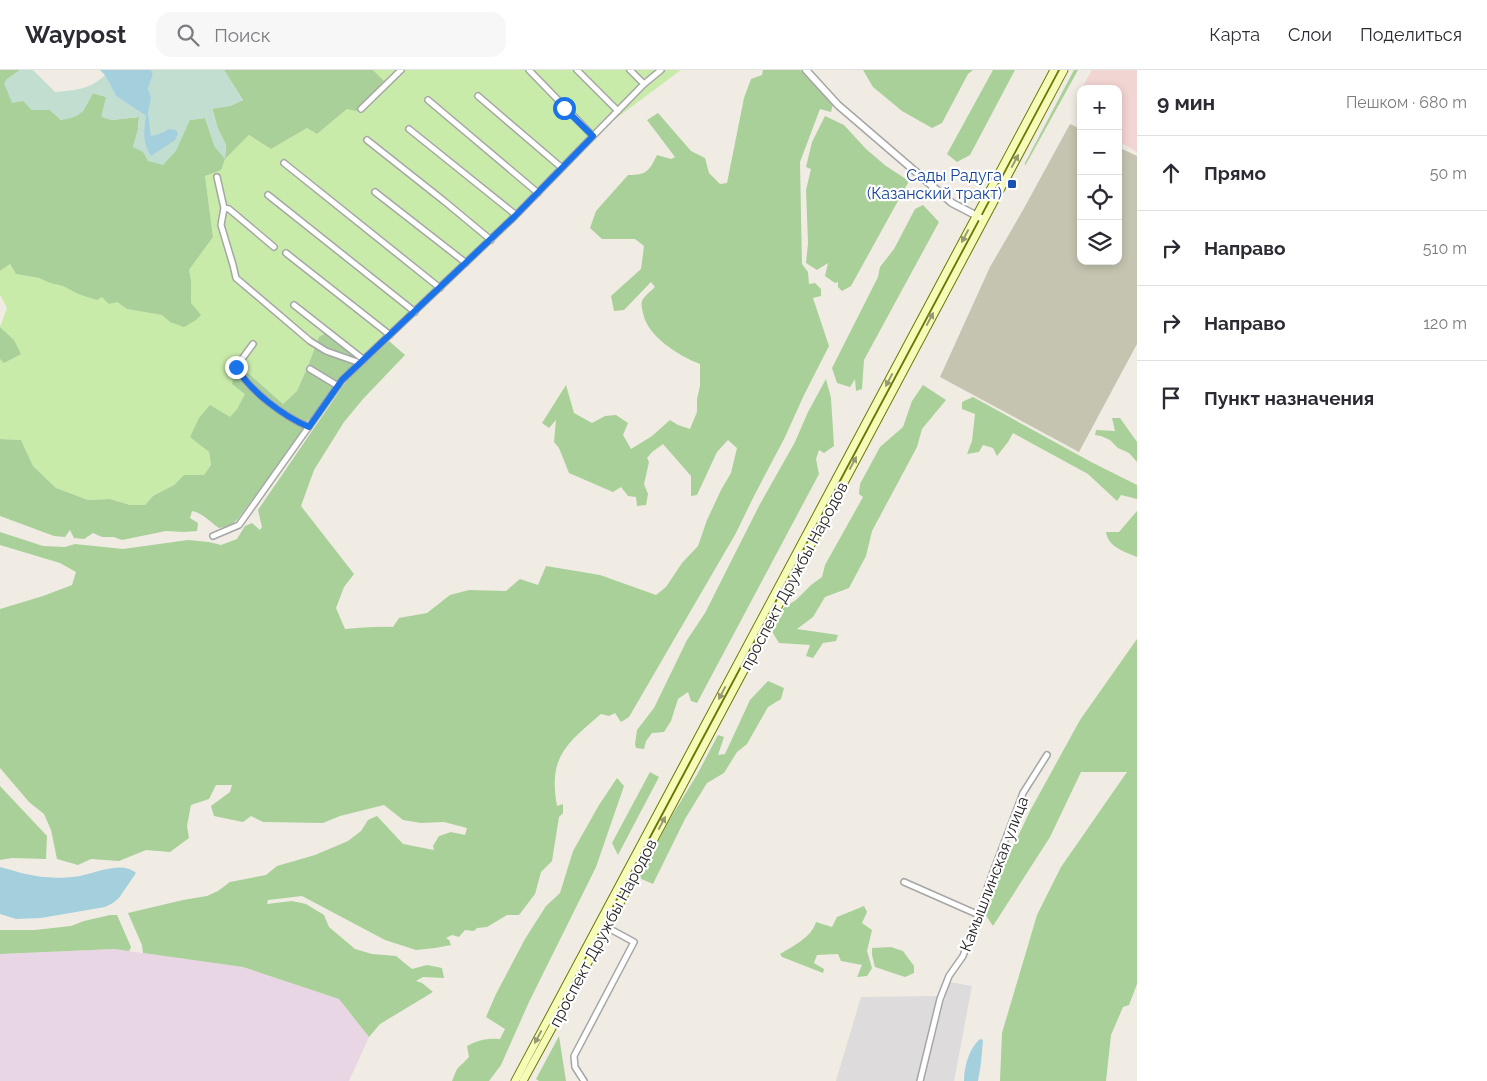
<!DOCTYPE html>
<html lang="ru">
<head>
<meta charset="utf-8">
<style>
	body { margin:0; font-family:Raleway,sans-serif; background:#f7f7f7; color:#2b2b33 }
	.controls { position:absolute; right:15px; top:15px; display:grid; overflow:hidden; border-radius:10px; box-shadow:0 2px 8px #0003 }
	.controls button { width:45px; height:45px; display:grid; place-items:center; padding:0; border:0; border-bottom:1px solid #e1e1e2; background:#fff; color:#2b2b33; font:25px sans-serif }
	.stop { position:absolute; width:15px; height:15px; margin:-11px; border:4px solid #1a73e8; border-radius:50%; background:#fff }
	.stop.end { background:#1a73e8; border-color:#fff; box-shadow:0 1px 5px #0008 }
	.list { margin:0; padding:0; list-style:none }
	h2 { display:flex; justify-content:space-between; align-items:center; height:65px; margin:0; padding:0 20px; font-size:21px }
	h2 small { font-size:16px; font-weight:400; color:#7c7c81 }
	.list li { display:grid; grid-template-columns:32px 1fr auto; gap:15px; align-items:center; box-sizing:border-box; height:75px; padding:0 20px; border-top:1px solid #e1e1e2 }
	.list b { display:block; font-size:19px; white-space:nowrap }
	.list em { font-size:16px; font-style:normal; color:#7c7c81 }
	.icon { flex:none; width:28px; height:28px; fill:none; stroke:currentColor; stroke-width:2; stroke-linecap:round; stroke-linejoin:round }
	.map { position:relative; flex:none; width:1137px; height:1011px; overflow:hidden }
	header { display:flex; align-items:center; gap:30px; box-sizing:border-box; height:70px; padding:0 25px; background:#fff; border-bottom:1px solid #e1e1e2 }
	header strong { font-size:24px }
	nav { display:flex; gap:28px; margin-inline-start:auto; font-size:18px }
	.search { width:350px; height:45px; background:#f7f7f7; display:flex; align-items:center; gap:12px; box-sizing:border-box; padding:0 18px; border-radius:15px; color:#7c7c81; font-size:19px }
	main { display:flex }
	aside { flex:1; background:#fff }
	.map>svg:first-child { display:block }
</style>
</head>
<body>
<header>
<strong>Waypost</strong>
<div class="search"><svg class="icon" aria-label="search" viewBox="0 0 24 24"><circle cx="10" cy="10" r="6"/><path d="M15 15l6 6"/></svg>Поиск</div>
<nav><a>Карта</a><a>Слои</a><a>Поделиться</a></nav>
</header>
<main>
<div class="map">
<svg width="1137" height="1011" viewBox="0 0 1137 1011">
	<rect width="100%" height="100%" fill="#f0ece4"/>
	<path fill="#dddbdb" d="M949,912L972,916L954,1011H923Z
		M938,926L918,1011H836L861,927Z"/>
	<path fill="#f1d5d3" d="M1092,0H1137V82L1118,71V19H1081Z"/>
	<path fill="#e9d6e5" d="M114,879L243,897L339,929L369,967L349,1011H0V884Z"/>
	<path fill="#c4c4b0" d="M1070,54L1081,59V191H1118V77L1137,86V274L1079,382L940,307L990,197L1023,140Z"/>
	<path fill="#c9eba9" d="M373,0H681L603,58L362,288L329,261L319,267L308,296L297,321L283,334L239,295L231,300L233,308L245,324L237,339L230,348L190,366L209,382L211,395L204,405H184L174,415L153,426L145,435H130L110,429L88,430L56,418L33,396L21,370L0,369V289L4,292L14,270L0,257L7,238L0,225V201L10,194L16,204L39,208L50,213L63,216L78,224L102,227L117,232L127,239L162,245L170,252L191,233V210L189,200L213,167L205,106L220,100L225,89L249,65L271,79L307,58L317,64L347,39L384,12Z"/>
	<path fill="#a8d098" d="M0,0H20L6,10L32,40H50L61,50L83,41L93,23L106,27L111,50L139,47L138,60L133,77L190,50L205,48L215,77L225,88L226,75L218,59L212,38L230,36L243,30L224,0H373L384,11L356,41L347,39L317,64L307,58L271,79L249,65L225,89L221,100L205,106L213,167L189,200L191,210V233L201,245L196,250L184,257L170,252L162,245L127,239L117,232L109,234L102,227L97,230L78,224L63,216L50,213L39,208L16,204L10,194L0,201Z
		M763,0H800L804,1L833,34L831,42L820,39L800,92L802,194L808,202L809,214L815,213L821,219V226L813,228L829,276L804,325L785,367L754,426L736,463L629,647L621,652L615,643L609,646L601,644C566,674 548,687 557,736L563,734V743L559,747L552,791L541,802L535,824L519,845H507L487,857L477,858L474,861L465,860L459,867L452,865L446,868L449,870L451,875L435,878L416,880L385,870L302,826L268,830L267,834L292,831L306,834L324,845L329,857L355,879L372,884L396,886L412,899L427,895L442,898L444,908L423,907L416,911L422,913L433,922L380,954L369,967L339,929L243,897L143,883L142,875L128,843L183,830L207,826L218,821L230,812L266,805L277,796L315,785L348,771L361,761L368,750L377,746L403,774L434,780L433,776L439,766L451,762L465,765L467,758L444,752L421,753L403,750L384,735L340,746L323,753L263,752L251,746L243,752L214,746L211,736L230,722L232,715H216L209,729L191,735L187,756L189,768L170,782L146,780L119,791L91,789L78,795L57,789L51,760L44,744L29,732L0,698V539L43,526L72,515L76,502L60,493L0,475V462L43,476L65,477L75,474L123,479L188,470L209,472L221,475L237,469L245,456L252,453L260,460L262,457L258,440L347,310L389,271L405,285L363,329L344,352L314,400L301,436L354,504L344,517L336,538L345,559C361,558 377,556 393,557L399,548L427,543L450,525L469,520L506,521L520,509L538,515L546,496L600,505L656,525L666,517L682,493L698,476L707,450L721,420L731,403L737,378L728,370L717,382L697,425L691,426V406L663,374L652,382L647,388L649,392L644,414L648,424L646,435L637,436L636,427L628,426L621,417L613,422L569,403L559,378L554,372L556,350L549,358L542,353L566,315L574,343L592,353L605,346L616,345L628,353L623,365L631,379L652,366L670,350L678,355L690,359L697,342V329L700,316V294C679,286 647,266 643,243C642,239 641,235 642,231C644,226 651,221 655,217L651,212L624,240L614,241L611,226L641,199L644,176L635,169H602L590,158L596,141L628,105C647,105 649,101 657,85L671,89L675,87L647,50L658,43L691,81L705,88L709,103L720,114L727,113L744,28L751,9L762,5Z
		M863,0H973L968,4L942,53L932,58L902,41L873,17Z
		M993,0H1015L970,85L957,92L947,84Z
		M1074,0H1078L1025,96V93Z
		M825,46L844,55L866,79L886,96L909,111L851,216L842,221L838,217V212L835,213L825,206L828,193L817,200L806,193L808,173L806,120L811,99L806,97L812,72Z
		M923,135L939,152L864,290L862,319L856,321L855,309L850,317L837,313L832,298L878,207L880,197L894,179L915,139Z
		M0,257L14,270L21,284L4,293L0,289Z
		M329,261L362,288L345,305L339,308L334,318L311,350L309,349L305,353V359L238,449L230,456L219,458C210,452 203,443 192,441L190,448L198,453L197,461L184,462L166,461L122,470L114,467H102L93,463L84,469L74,468L70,460L65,467L54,466L0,446V369L21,370L33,396L56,418L88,430L110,429L130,435H145L153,426L174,415L184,405H204L211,395L209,382L190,367L199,348L210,335L230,347L237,339L245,324L232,314L233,308L231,300L234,293L239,295L283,334L297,321L308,296L319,267Z
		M826,309L831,328L834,376L824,383L819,380L816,389L819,404L697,633L691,631L688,622L678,629L671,651L664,662L652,663L646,671L644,679L636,678L635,674L637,660L654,638L687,570L705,543L760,434L795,372L808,342Z
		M923,315L946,330L922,359L917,377L872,461L866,486L849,518L825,527L813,547L797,559L838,565L836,571L823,573L813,588L806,586L810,575L779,573L771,560L782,539L796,530L811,515L822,507L825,495L863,427L859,424L860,414L880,377L903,357L912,331Z
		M973,327L1093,393L1137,415V429L1121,425L1117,431L1088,404L1013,363L1008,372L997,386L993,378L983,375L979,382L967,384L972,371L975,344L962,339V332Z
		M1112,348H1120L1137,372V392L1129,383L1118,378L1110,370L1101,366L1095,365L1096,360L1115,361Z
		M1137,441V487C1125,482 1108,477 1106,462H1119Z
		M1137,569V914L1129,935L1123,937L1111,965L1106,1011H1000L1002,963L1037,845L1061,797L1127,702H1081L1050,767L993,856L983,841L1030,741L1080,650Z
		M768,611L784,618L781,629L768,637L747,674L737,682L724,703L707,713L685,749L653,814L639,808L670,749L698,703L718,665L724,667L718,685L725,684L750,630Z
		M650,702L659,707L618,785L612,773Z
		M617,708L624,716L596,797L529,932L501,995L489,1011H452L457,999L469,987L467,976C478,970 487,968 500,969L505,959L486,947L496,924L525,869L546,836L560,823L573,781L599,735Z
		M0,716L47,766L46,789L12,788L0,790Z
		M864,836L867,842L862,853L872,860L867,881L872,898L867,906L857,907L862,895L841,891L838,884L817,885L814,893L824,899L823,903L782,887L780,884C793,876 811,868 816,852L832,857L837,847Z
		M110,845H117L131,877L129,881L114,879L0,884V860H35L71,856L84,851Z
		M891,877L903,881L914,896V903L905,907L875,897L872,885V878Z
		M559,966L566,1011H539L536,1009Z"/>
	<path fill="#c1ded1" d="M20,0H33L55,22C76,20 89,20 105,5L116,26L146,46L151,85L175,70L164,62L151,66L148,42L150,27L148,19L153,4L151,0H224L243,30L230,36L212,39L218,59L226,75L225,89L215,77L205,48L190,50L176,81L163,95L148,91L143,82L133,77L138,60L139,47L111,50L101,47L106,27L93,23C83,41 83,47 61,50L50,40H32L23,31L12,33L4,13L6,10Z"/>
	<path fill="#a4d0de" d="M100,0H151L153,4L148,19L151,27L148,42L151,66L164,62L169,59L176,60L178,64L175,70L151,86C142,72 144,62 146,46L116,26L105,5Z
		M0,797C15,801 30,806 45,807C54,808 64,808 72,807C91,806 120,789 136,803L119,828L113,833L105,837L41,848L16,849L0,844Z
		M980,969L983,970L981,993L978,1011H964C964,997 969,978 980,969Z"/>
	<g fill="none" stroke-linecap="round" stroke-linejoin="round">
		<g stroke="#a6a6a6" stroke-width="8">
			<path id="minor" d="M529,0L593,66
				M577,0L618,41
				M630,0L644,14
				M478,26L562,98
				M428,30L538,123
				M361,39L401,0
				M409,59L516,145
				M367,70L444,131L491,170
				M284,93L440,218
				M217,107L224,138L221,155L233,195L236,208L310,271L326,281L360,293
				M375,122L466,193
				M268,125L415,242
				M224,138L229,139L274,177
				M286,183L390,265
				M294,235L364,290
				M253,274L236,297C251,322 283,346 309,357
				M310,299L338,316
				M213,466L239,455L342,310L515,146L593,66L644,14L661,0
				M904,812L979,845
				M584,1011L575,997L574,986L634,872L599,853
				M920,1011L940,929L949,906L963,886L993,802L1023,723L1047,685"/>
		</g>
		<g stroke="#a6a6a6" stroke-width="9">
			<path id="tertiary" d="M806,0L838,35L952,133L983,149"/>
		</g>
		<g stroke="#6a7803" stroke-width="9">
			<path id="secondary" d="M515,1011L1054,0
				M523,1011L603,865L1064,0"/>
		</g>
		<use href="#minor" stroke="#fff" stroke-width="5"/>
		<use href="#tertiary" stroke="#fff" stroke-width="6"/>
		<use href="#secondary" stroke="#f6fbb7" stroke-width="7"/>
	</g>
	<defs><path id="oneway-solid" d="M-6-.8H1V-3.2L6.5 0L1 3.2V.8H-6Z" transform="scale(1.25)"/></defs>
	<g fill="#959873">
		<use href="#oneway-solid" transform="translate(1015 91) rotate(-62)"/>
		<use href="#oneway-solid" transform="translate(965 166) rotate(118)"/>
		<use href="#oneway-solid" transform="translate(930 249) rotate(-62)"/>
		<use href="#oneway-solid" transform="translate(889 310) rotate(118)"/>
		<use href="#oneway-solid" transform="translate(853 393) rotate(-62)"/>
		<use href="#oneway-solid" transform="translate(722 623) rotate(118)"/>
		<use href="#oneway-solid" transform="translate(662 753) rotate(-62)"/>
		<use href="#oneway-solid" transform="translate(538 967) rotate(118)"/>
	</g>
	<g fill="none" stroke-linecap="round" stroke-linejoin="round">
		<path stroke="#1a73e8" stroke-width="6" d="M236,297C251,322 283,346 309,357L342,310L515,146L593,66L564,38"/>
	</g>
	<rect fill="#1a4fb4" stroke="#fff" stroke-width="2" x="1007" y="109" width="10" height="10" rx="2.5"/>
	<g text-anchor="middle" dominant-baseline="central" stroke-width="4.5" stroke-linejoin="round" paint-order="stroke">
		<g font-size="16" fill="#164399" stroke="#fff" text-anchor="end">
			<text x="1002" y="105">Сады Радуга<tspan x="1002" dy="18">(Казанский тракт)</tspan></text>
		</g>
		<g font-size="16" fill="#1f1f1f" stroke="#fff">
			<text transform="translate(794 506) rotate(-62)">проспект Дружбы Народов</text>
			<text transform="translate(994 804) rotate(-69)">Камышлинская улица</text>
			<text transform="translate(603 863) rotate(-62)">проспект Дружбы Народов</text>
		</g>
	</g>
</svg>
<div class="controls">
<button>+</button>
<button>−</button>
<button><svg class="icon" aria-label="locate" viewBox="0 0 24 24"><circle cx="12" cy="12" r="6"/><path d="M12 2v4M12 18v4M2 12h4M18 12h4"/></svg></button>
<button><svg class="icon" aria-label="layers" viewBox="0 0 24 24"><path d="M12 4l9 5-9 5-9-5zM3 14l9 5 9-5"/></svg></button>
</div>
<div class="stop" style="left:564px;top:38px"></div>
<div class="stop end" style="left:236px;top:297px"></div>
</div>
<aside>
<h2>9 мин<small>Пешком · 680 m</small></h2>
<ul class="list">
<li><svg class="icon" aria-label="ahead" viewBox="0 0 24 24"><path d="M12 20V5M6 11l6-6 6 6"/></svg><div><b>Прямо</b></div><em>50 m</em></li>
<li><svg class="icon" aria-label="right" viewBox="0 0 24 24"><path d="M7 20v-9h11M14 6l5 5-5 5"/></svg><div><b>Направо</b></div><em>510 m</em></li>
<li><svg class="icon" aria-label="right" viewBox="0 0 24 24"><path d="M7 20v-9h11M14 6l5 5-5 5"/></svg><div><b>Направо</b></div><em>120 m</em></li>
<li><svg class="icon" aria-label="arrive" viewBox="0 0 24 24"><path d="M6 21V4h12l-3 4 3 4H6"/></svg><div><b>Пункт назначения</b></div></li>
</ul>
</aside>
</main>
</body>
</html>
